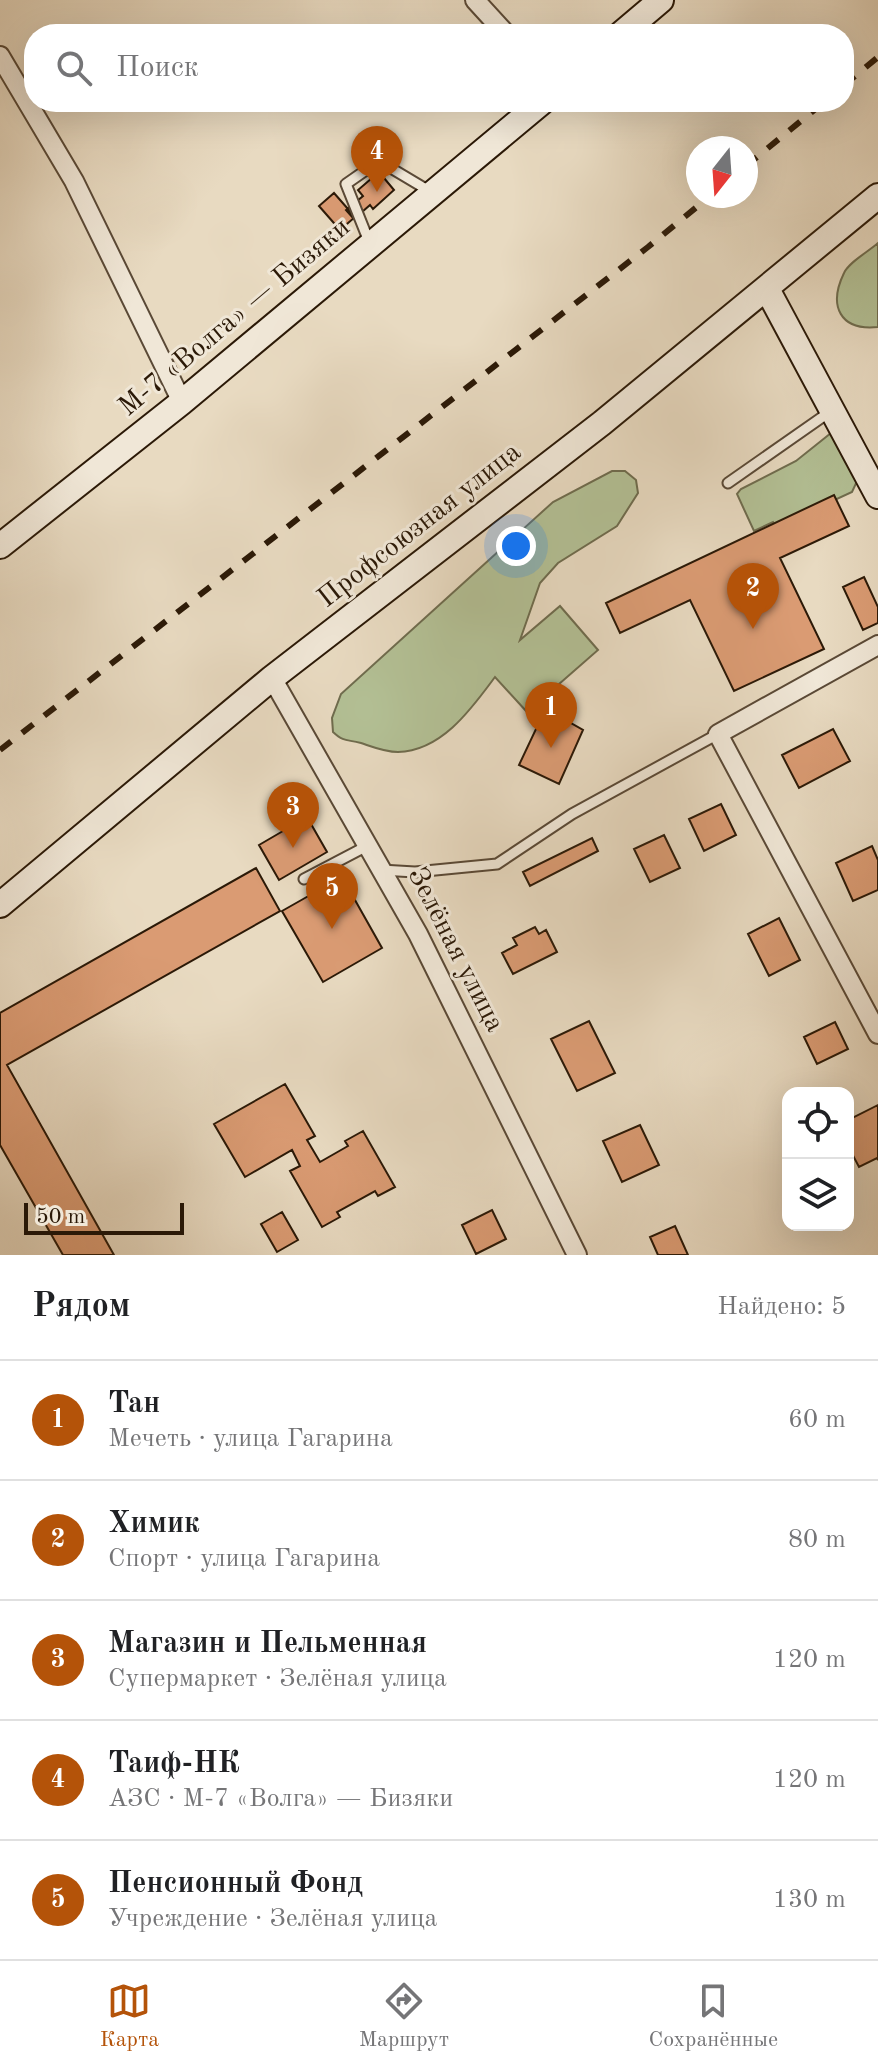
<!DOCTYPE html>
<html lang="ru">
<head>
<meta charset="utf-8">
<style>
	body { margin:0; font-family:"Old Standard TT",serif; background:#f2f2f2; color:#202124 }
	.controls { position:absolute; right:24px; bottom:24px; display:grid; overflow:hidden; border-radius:16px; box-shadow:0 8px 32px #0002 }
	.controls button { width:72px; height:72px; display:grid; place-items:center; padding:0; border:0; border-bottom:2px solid #e0e0e0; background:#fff; color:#202124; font:40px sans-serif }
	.compass { position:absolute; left:686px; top:136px; width:72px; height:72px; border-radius:50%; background:#fff; box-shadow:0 8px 32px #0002; rotate:197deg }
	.scale { position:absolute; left:24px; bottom:20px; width:160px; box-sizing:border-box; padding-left:8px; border:4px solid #2b1907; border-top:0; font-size:22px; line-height:28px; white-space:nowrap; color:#2b1907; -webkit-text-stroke:6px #f0e7d7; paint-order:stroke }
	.you { position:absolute; left:516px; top:546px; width:28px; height:28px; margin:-20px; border:6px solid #fff; border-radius:50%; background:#1a73e8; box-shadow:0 0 0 12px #1a73e833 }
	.badge { display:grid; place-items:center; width:52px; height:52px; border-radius:50%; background:#b45309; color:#fff; font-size:26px; font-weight:700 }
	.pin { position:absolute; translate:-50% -66px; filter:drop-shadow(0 2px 4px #0008) }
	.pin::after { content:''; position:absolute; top:42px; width:28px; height:24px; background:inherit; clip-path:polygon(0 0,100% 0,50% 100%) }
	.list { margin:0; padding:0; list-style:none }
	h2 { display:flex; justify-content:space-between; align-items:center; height:104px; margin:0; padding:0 32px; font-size:34px }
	h2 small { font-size:26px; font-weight:400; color:#757577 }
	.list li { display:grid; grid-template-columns:52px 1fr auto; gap:24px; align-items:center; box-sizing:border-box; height:120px; padding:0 32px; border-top:2px solid #e0e0e0 }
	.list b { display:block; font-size:30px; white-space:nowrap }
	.list p { margin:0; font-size:26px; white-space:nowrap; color:#757577 }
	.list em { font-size:26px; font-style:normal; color:#757577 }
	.icon { flex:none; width:44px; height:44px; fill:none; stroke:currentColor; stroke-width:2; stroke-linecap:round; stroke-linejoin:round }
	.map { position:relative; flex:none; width:878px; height:1255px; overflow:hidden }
	.search { position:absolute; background:#fff; box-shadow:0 8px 32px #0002; left:24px; right:24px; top:24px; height:88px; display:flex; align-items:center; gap:20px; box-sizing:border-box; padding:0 28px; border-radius:32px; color:#757577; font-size:30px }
	.sheet { height:704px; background:#fff }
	nav { display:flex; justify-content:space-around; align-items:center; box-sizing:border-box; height:112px; border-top:2px solid #e0e0e0; background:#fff; font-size:22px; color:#757577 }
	nav a { display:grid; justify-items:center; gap:4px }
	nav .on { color:#b45309 }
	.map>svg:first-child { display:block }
</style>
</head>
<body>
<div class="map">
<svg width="878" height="1255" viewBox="0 0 878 1255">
	<rect width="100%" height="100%" fill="#e8dac1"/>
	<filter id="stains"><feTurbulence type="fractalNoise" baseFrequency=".0025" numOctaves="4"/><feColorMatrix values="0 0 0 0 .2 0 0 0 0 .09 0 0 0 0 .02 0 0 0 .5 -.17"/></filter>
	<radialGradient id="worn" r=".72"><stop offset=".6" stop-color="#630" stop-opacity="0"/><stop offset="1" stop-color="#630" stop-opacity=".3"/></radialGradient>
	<path fill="#b3c095" stroke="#6f6c4e" stroke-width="2" d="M878,243V327C840,331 828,306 844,273C849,262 868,252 878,243Z
		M831,433L858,479L852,492L776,527L773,522L754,531L737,494L741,489L796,461Z
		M612,471H625L636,480L638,493L617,526L558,563L540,583L520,640L560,606L598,650L527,712L495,677C472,708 442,751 398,752C385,752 373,747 361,743C347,739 345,743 333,732L332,718L341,694L553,502Z"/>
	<path fill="#da9b73" stroke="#2b1907" stroke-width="2" d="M379,172L394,190L373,209L370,205L354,219L346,210L363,196L358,190Z
		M334,193L355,217L340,230L319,206Z
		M834,495L849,526L780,558L824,649L734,691L690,600L620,633L606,603Z
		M864,577L878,607V623L863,630L843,587Z
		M544,712L557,718L560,712L573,718L571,723L583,730L559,784L519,765Z
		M833,729L850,761L799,788L782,755Z
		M721,804L736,835L704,851L689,819Z
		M307,817L327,852L279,880L259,845Z
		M664,835L680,868L650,882L634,849Z
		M592,838L598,851L530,886L523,872Z
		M872,846L878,860V890L853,901L836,863Z
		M256,868L280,911L7,1065L114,1255H63L0,1145V1013Z
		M342,877L382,948L323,982L282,911Z
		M779,918L800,960L769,976L748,934Z
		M535,927L539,934L546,930L557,952L513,974L502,953L517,945L513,938Z
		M589,1021L615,1073L577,1091L551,1039Z
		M835,1022L848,1049L817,1064L804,1037Z
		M285,1084L315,1136L307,1140L320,1162L348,1146L345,1141L363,1131L395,1187L378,1196L375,1191L337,1212L340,1217L322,1227L290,1171L300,1166L292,1150L245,1177L214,1124Z
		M878,1105V1160L877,1158L859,1167L848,1146V1120Z
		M640,1125L659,1165L622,1182L603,1141Z
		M492,1210L506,1239L476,1254L462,1225Z
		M282,1212L298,1240L277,1252L261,1224Z
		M675,1226L688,1255H658L650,1237Z"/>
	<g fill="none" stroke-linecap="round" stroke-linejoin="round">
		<g stroke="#5a4936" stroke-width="13">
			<path id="lane" d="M370,244L346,184L379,161L431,192
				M728,483L831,411
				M381,870L415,872L497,864L572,814L718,734
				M304,879L367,846"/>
		</g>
		<g stroke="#5a4936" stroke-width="22">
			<path id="street" d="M475,0L506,34
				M0,56L74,181L182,402
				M878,645L718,734L878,1034
				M272,678L418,934L577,1255"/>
		</g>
		<g stroke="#2b1907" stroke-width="28">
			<path id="secondary" d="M621,34L661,0
				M767,289L878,496
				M0,546L182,402L542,102
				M0,905L272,678L602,423L878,196"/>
		</g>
		<use href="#lane" stroke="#f0e7d7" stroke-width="9"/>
		<use href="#street" stroke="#f0e7d7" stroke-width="18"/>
		<use href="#secondary" stroke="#f0e7d7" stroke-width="24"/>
		<path stroke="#2b1907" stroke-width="6" stroke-dasharray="14 14" stroke-linecap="butt" d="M844,85L878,57
			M746,166L824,102
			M0,750L648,247L710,196"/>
	</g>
	<g text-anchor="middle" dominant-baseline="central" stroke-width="6" stroke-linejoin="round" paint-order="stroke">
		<g font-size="28" fill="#2b1907" stroke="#f0e7d7">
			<text transform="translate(235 318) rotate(-40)">М-7 «Волга» — Бизяки</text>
			<text transform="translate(420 526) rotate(-38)">Профсоюзная улица</text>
			<text transform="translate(455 950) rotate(63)">Зелёная улица</text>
		</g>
	</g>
	<rect width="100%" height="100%" filter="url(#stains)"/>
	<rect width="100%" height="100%" fill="url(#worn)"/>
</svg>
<div class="controls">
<button><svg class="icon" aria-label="locate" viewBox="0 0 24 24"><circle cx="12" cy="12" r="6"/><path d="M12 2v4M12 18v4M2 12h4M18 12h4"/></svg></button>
<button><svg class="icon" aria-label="layers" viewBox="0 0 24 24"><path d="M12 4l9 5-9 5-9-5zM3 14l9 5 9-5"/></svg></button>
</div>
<svg class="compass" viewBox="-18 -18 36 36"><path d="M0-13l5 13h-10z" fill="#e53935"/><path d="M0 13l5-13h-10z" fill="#757577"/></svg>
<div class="scale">50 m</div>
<div class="you"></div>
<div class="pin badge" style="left:551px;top:748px">1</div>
<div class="pin badge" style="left:753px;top:629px">2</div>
<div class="pin badge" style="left:293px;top:848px">3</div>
<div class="pin badge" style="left:377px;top:192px">4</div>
<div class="pin badge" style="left:332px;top:929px">5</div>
<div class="search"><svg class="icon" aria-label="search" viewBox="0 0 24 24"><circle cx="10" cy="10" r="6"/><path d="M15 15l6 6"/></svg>Поиск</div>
</div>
<section class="sheet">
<h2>Рядом<small>Найдено: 5</small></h2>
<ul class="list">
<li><span class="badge">1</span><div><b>Тан</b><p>Мечеть · улица Гагарина</p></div><em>60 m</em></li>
<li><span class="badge">2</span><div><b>Химик</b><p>Спорт · улица Гагарина</p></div><em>80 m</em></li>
<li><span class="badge">3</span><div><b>Магазин и Пельменная</b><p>Супермаркет · Зелёная улица</p></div><em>120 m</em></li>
<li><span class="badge">4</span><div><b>Таиф-НК</b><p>АЗС · М-7 «Волга» — Бизяки</p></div><em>120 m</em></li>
<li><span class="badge">5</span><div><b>Пенсионный Фонд</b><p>Учреждение · Зелёная улица</p></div><em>130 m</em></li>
</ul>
</section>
<nav>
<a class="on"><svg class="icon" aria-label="map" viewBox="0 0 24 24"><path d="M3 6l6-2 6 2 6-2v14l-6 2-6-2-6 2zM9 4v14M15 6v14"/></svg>Карта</a>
<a><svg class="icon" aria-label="directions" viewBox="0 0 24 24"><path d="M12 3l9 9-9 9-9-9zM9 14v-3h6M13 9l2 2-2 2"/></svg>Маршрут</a>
<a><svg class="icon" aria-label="saved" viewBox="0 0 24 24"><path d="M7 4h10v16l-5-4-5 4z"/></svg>Сохранённые</a>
</nav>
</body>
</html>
